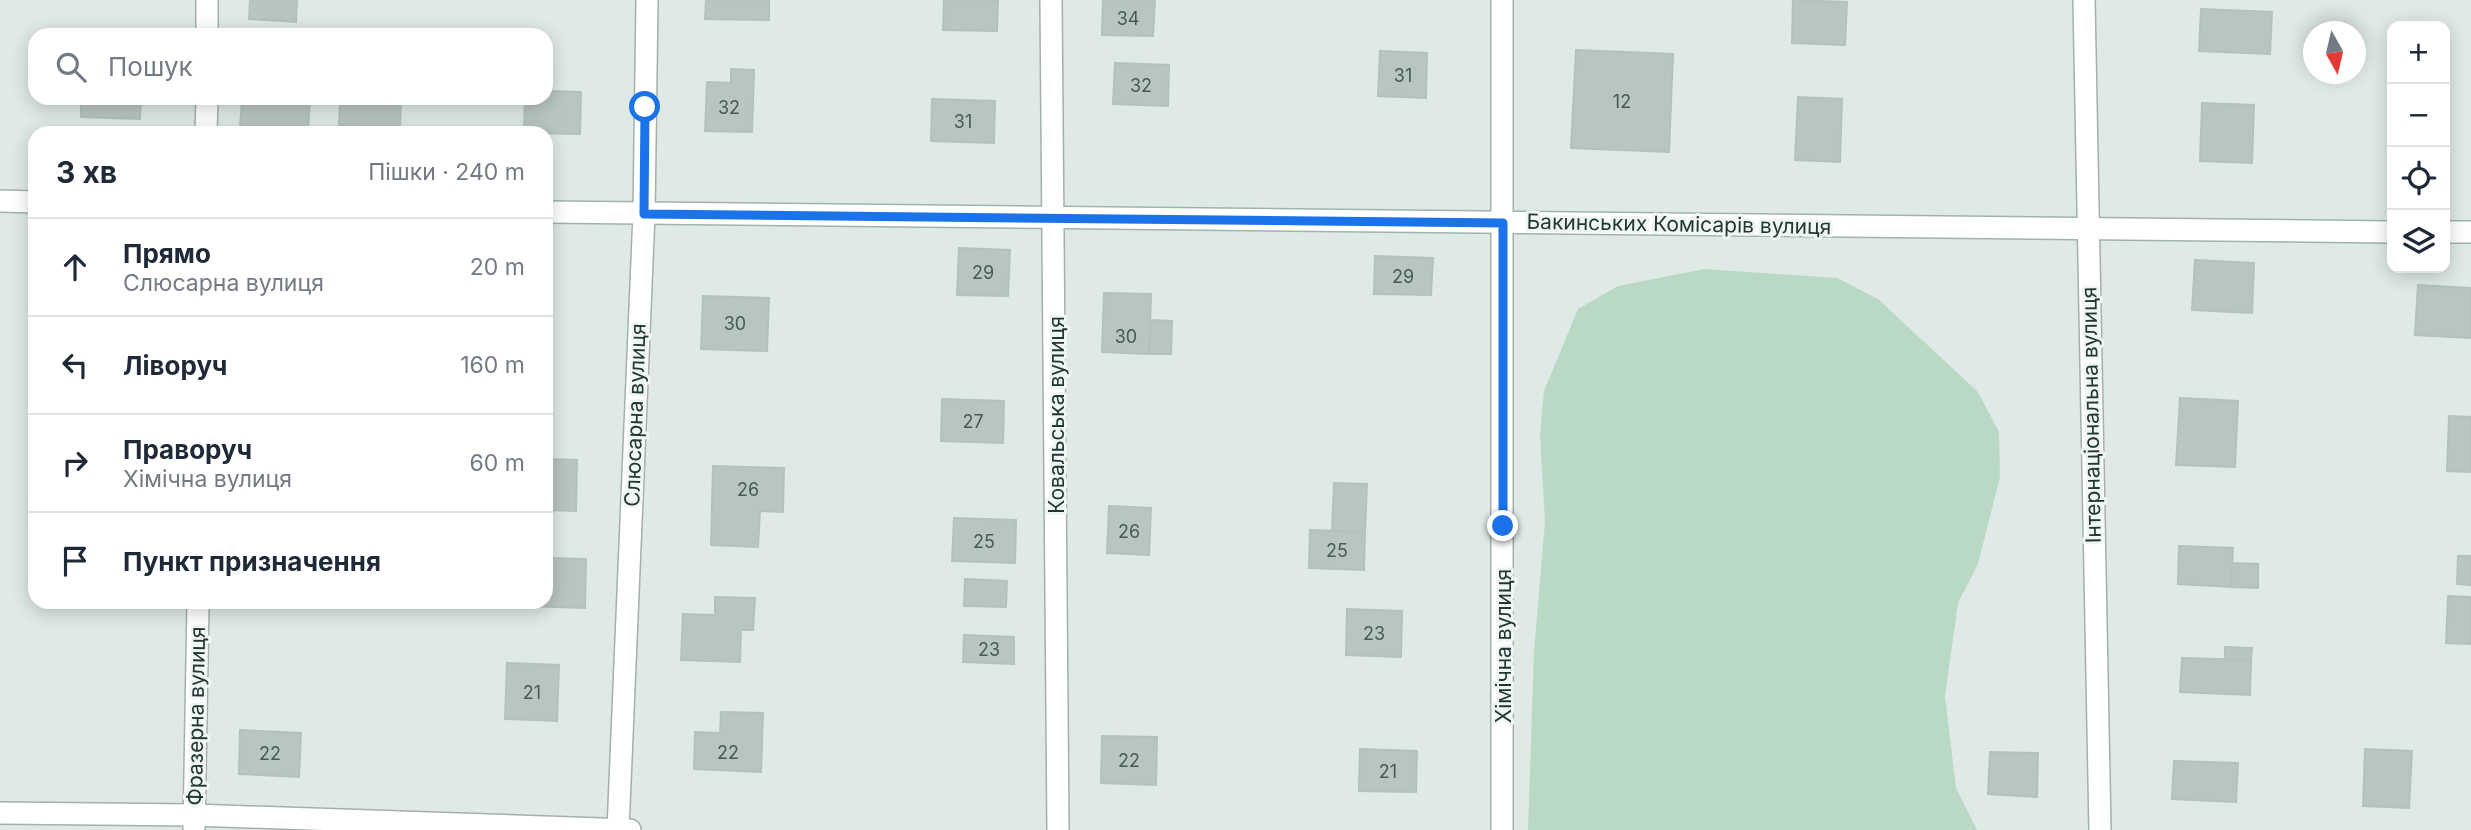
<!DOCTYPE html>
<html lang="uk">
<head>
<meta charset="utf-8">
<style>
	body { margin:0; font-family:Inter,sans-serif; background:#f2f2f3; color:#1f2937 }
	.controls { position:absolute; right:21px; top:21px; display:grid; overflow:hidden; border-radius:14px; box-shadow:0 4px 18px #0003 }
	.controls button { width:63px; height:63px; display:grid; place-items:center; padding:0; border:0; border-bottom:2px solid #e0e1e3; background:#fff; color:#1f2937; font:35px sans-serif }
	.compass { position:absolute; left:2303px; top:21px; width:63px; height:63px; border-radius:50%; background:#fff; box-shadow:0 4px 18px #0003; rotate:172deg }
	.stop { position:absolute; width:21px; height:21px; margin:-16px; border:5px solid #1a73e8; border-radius:50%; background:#fff }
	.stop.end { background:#1a73e8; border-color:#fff; box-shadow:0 2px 7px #0008 }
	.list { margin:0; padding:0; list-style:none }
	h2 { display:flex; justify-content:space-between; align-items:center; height:91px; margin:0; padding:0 28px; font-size:30px }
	h2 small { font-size:23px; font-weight:400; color:#747a83 }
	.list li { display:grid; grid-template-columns:46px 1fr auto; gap:21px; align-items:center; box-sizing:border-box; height:98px; padding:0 28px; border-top:2px solid #e0e1e3 }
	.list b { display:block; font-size:26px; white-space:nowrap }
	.list p { margin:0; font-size:23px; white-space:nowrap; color:#747a83 }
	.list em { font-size:23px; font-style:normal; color:#747a83 }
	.icon { flex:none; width:38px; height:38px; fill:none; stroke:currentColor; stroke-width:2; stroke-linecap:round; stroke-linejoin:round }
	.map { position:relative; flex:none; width:2471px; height:830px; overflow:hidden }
	.search { position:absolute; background:#fff; box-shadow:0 4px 18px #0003; left:28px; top:28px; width:525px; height:77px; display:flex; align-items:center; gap:18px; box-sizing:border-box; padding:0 24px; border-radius:21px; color:#747a83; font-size:26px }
	.panel { position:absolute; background:#fff; box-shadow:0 4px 18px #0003; left:28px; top:126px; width:525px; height:483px; border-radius:21px }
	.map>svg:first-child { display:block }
</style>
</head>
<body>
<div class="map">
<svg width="2471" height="830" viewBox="0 0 2471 830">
	<rect width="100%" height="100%" fill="#dfe9e6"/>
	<path fill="#b9d9c5" d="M1704,269L1837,278L1878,299L1978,392L1999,432L2000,477L1978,564L1958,603L1945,696L1956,788L1977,830H1528L1534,652L1545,522L1540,434L1544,391L1578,309L1618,286Z"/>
	<path fill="#b8c6c2" stroke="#b2c2bd" stroke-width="2" d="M250,0H297L296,22L249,19Z
		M706,0H769V20L705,19Z
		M944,0H998L997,31L943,30Z
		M1103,0H1155L1153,36L1102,35Z
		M1793,0L1847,2L1845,45L1792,43Z
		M2201,9L2272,12L2270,54L2199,51Z
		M1576,50L1673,54L1669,152L1571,148Z
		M1380,51L1427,53L1426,98L1378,96Z
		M1115,63L1169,65L1168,106L1113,104Z
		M731,69L754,70L752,132L705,131L707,82L731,83Z
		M546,91L581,92L580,134L524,133L525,98H546Z
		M1798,97L1842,99L1840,162L1795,160Z
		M81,98H141L140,119L81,117Z
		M242,98H310L308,131L240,128Z
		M340,98H401L400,128L339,126Z
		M932,99L995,101L994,143L931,141Z
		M2202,103L2254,105L2252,163L2200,161Z
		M959,248L1010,250L1008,296L957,295Z
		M1375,256L1433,258L1431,295L1374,294Z
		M2195,260L2254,263L2252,313L2192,310Z
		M2418,285L2471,288V338L2415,335Z
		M1104,293L1151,294L1149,354L1102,352Z
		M703,296L769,298L767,351L701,349Z
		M1151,320L1172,321L1171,354H1149Z
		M2180,398L2238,401L2235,467L2176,465Z
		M942,399L1004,401L1003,443L941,441Z
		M2449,416L2471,417V472L2447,471Z
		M546,459L577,460L576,511L546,510Z
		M713,466L784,468L783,512L760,511L758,547L711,545Z
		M1334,483L1367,484L1365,532L1332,531Z
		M1109,506L1151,508L1149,555L1107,553Z
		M954,518L1016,520L1015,563L952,561Z
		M1310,530L1365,532L1364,570L1309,568Z
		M2179,546L2233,548L2231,587L2178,584Z
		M2458,556H2471V585L2457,584Z
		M546,558L586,559L585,608L523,606V602H546Z
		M2232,563L2258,564V588L2231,587Z
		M965,579L1007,581L1006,607L964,606Z
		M2448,596L2471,597V644L2446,643Z
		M715,597L755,598L753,630H741L740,662L681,660L683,614L715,615Z
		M1347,609L1402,611L1401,657L1346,655Z
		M964,635L1014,637V664L963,662Z
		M2225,647L2252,648L2251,660L2225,659Z
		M2182,658L2251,660L2250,695L2180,692Z
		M507,663L559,665L557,721L505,719Z
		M721,712L763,713L761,772L694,769L695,732L720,733Z
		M240,730L301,733L299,777L239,774Z
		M1102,736L1157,737L1156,785L1101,783Z
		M1360,749L1417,751L1416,792L1359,791Z
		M2365,749L2412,751L2409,808L2363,806Z
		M1990,752L2038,753L2037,797L1988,794Z
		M2174,761L2238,763L2236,802L2172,799Z"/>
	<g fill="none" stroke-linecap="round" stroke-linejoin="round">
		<g stroke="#a3b0ad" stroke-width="24">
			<path id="street" d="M1051,0L1058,830
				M1502,0V830
				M2084,0L2100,830
				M207,35V0
				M206,133L207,98
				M0,813L194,815L630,830
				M194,830L198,602
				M618,830L644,214L647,0"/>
		</g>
		<g stroke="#9fb4ae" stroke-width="24">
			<path id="secondary" d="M0,201L35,202
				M546,212L2392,232
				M2445,232H2471"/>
		</g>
		<use href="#street" stroke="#fff" stroke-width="21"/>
		<use href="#secondary" stroke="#fff" stroke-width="21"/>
	</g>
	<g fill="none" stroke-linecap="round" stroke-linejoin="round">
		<path stroke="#1a73e8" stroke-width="9" d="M645,107L644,214L1503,223V526"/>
	</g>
	<g text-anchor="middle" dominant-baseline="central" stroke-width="6" stroke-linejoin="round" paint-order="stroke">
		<g font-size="18" fill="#485b58">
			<text x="1128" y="18">34</text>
			<text x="1403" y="75">31</text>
			<text x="1141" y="85">32</text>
			<text x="1622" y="101">12</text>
			<text x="729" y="107">32</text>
			<text x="963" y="121">31</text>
			<text x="983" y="272">29</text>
			<text x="1403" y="276">29</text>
			<text x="735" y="323">30</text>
			<text x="1126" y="336">30</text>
			<text x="973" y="421">27</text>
			<text x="748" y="489">26</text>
			<text x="1129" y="531">26</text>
			<text x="984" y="541">25</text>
			<text x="1337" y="550">25</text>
			<text x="1374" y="633">23</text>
			<text x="989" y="649">23</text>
			<text x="532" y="692">21</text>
			<text x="728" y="752">22</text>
			<text x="270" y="753">22</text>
			<text x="1129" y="760">22</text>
			<text x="1388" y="771">21</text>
		</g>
		<g font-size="21" fill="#223734" stroke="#eff6f3">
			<text transform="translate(1679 224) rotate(1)">Бакинських Комісарів вулиця</text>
			<text transform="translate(635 415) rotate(-88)">Слюсарна вулиця</text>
			<text transform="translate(1056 415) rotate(-90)">Ковальська вулиця</text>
			<text transform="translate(2091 415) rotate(-91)">Інтернаціональна вулиця</text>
			<text transform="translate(1503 646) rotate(-90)">Хімічна вулиця</text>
			<text transform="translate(196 716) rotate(-89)">Фразерна вулиця</text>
		</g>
	</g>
</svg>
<div class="controls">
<button>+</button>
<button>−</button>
<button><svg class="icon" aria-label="locate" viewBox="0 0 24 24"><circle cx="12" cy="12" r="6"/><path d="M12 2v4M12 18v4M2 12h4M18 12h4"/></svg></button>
<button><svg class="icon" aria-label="layers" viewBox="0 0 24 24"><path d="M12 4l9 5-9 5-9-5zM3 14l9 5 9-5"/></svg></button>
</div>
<svg class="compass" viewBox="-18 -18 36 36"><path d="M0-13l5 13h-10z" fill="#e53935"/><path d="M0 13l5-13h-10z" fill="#747a83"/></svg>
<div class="stop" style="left:645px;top:107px"></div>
<div class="stop end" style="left:1503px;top:526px"></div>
<div class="search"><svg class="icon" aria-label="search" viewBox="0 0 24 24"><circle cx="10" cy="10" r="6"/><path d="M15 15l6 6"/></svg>Пошук</div>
<section class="panel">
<h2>3 хв<small>Пішки · 240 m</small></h2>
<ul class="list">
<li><svg class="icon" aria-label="ahead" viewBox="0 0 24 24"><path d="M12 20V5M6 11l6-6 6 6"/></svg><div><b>Прямо</b><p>Слюсарна вулиця</p></div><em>20 m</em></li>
<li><svg class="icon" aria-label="left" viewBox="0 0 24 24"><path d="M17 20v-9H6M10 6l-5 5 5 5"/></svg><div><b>Ліворуч</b></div><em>160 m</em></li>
<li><svg class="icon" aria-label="right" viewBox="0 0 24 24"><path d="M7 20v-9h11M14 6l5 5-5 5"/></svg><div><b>Праворуч</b><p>Хімічна вулиця</p></div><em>60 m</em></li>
<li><svg class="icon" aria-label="arrive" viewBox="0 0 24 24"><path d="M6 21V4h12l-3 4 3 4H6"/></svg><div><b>Пункт призначення</b></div></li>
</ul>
</section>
</div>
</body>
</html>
